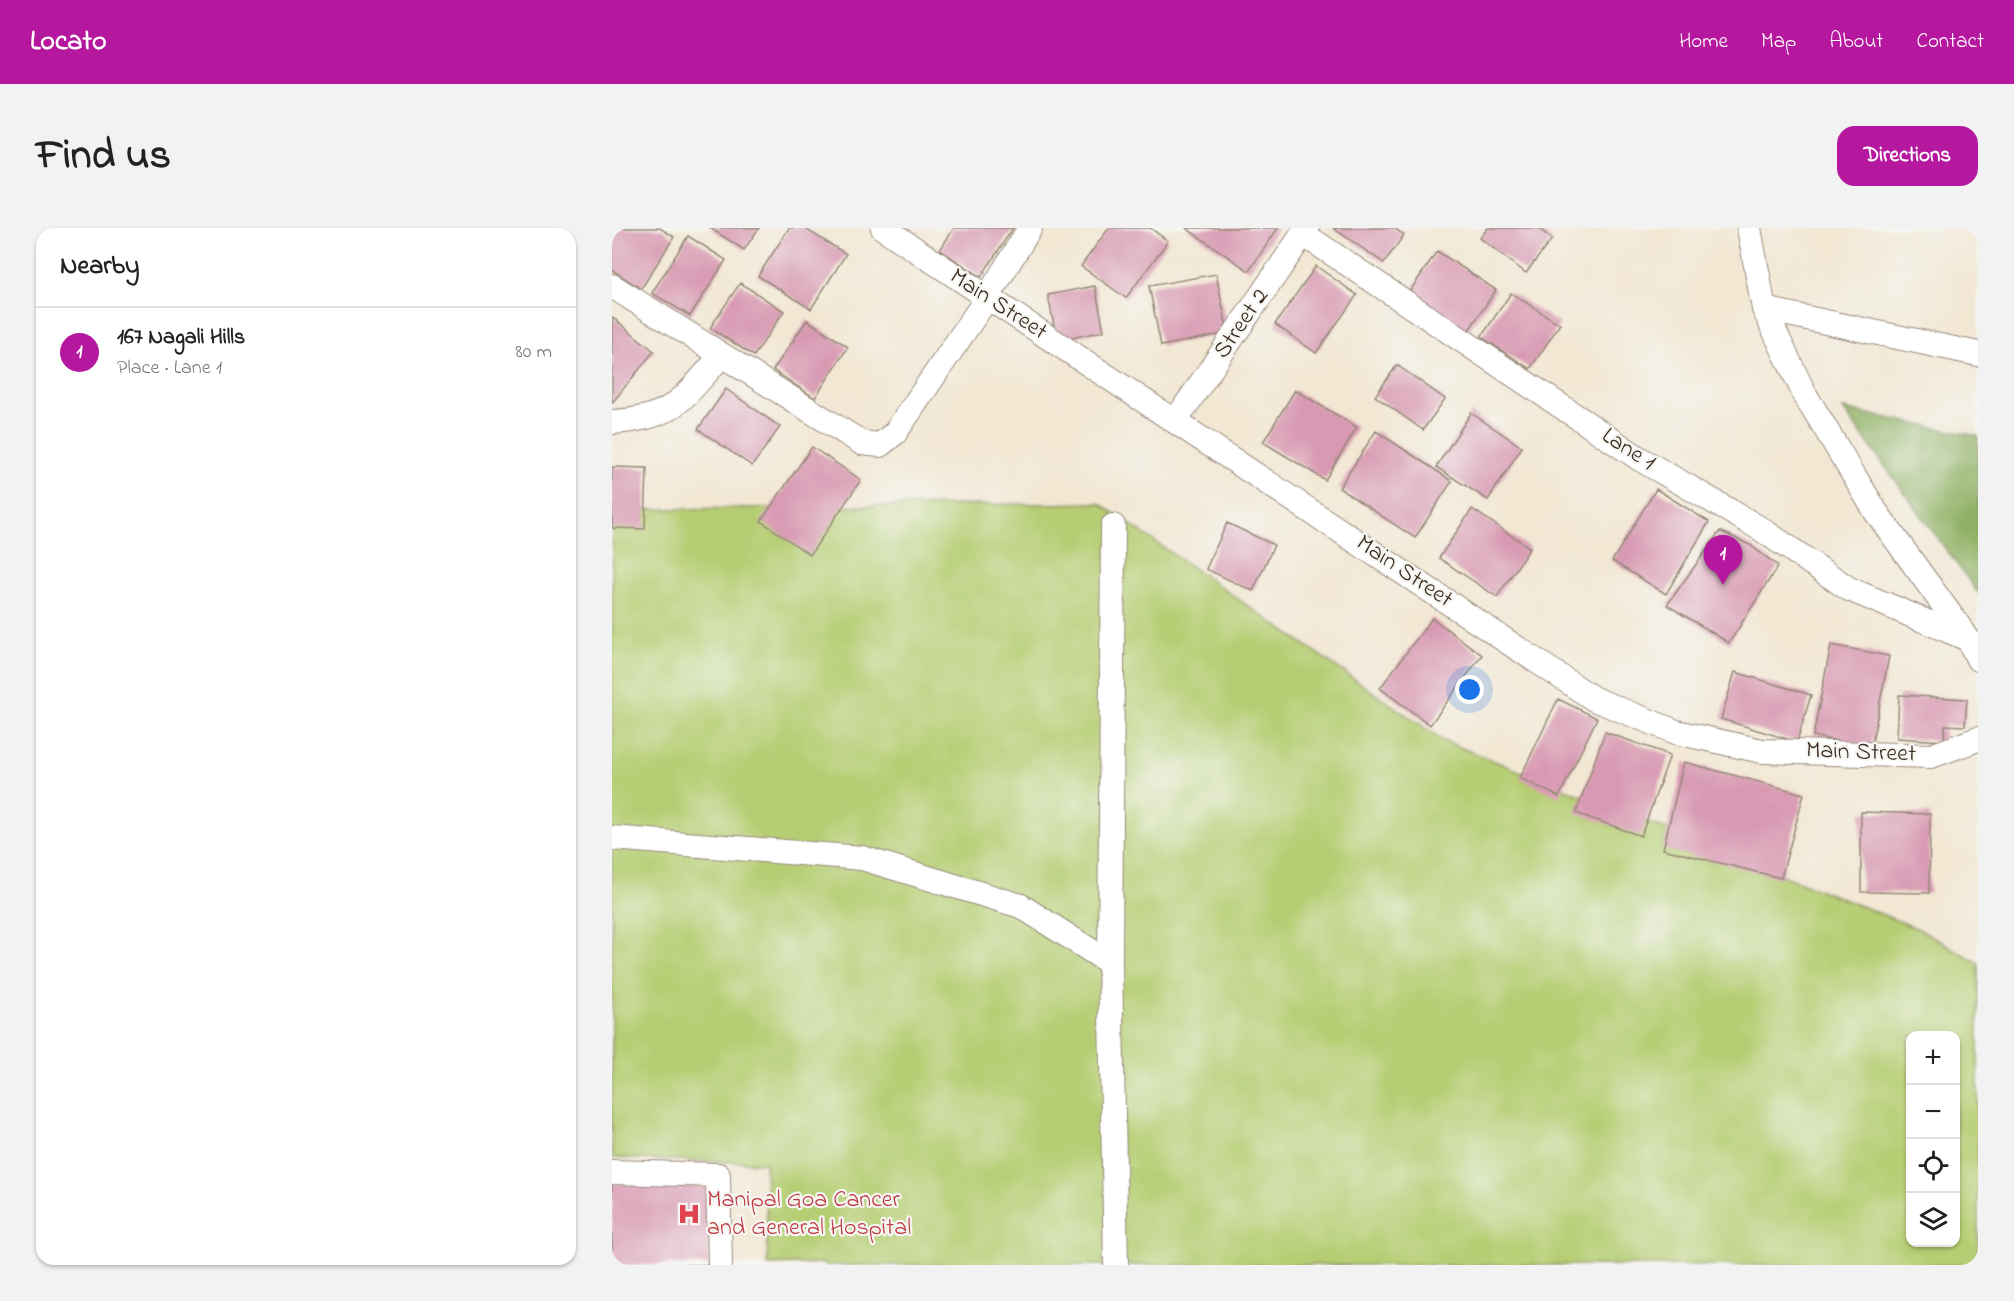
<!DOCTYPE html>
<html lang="en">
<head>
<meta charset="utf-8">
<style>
	body { margin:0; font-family:"Indie Flower",sans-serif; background:#f2f2f2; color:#222 }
	.controls { position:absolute; right:18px; bottom:18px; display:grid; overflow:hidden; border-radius:12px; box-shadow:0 2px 4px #0004 }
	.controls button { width:54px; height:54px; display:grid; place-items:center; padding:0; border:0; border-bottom:2px solid #e0e0e0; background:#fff; color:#222; font:30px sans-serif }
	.you { position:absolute; left:858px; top:462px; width:21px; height:21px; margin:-15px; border:4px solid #fff; border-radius:50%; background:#1a73e8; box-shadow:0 0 0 9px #1a73e833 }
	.badge { display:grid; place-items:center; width:39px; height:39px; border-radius:50%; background:#b5179e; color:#fff; font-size:20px; font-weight:700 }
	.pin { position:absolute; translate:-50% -50px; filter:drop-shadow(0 2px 3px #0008) }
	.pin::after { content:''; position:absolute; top:32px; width:21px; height:18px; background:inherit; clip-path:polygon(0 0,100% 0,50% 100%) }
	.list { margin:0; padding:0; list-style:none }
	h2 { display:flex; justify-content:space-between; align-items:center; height:78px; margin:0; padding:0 24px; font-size:26px }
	h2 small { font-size:20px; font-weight:400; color:#767676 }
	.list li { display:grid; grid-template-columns:39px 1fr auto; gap:18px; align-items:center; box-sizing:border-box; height:90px; padding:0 24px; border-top:2px solid #e0e0e0 }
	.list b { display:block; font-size:22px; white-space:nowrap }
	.list p { margin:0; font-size:20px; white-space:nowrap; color:#767676 }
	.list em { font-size:20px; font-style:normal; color:#767676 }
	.icon { flex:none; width:33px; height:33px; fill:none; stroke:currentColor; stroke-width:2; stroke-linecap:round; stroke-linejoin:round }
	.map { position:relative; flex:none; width:1366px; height:1037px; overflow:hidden; border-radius:18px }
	header { display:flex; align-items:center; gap:36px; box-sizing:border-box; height:84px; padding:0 30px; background:#b5179e; color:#fff }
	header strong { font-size:28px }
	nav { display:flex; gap:33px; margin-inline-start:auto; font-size:21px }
	.intro { display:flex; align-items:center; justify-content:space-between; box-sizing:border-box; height:144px; padding:0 36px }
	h1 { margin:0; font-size:42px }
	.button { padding:15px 27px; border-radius:18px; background:#b5179e; color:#fff; font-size:21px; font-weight:700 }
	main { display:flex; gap:36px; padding:0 36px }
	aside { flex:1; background:#fff; border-radius:18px; box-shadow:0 2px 4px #0004 }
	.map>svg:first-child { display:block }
</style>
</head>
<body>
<header>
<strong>Locato</strong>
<nav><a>Home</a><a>Map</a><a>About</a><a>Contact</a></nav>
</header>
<div class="intro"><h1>Find us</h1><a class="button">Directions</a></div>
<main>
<aside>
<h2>Nearby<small></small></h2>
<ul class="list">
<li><span class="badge">1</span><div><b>167 Nagali Hills</b><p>Place · Lane 1</p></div><em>80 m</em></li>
</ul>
</aside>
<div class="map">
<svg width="1366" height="1037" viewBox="0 0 1366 1037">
	<rect width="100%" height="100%" fill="#f6f6f2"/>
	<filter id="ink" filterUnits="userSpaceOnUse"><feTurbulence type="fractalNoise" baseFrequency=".0167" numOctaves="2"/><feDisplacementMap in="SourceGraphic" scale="12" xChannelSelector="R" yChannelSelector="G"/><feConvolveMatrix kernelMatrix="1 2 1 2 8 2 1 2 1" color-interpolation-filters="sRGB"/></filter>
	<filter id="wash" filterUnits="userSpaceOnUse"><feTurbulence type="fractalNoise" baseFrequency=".008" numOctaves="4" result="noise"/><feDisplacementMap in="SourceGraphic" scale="24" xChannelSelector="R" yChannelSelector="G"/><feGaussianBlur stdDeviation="1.35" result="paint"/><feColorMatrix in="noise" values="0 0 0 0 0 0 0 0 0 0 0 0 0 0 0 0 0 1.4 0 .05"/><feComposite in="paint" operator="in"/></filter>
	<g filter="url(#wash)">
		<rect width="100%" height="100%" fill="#f2e7d3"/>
		<path fill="#b6ce73" stroke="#787c48" stroke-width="1.5" fill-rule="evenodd" d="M487,275L832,513L1309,702L1366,735V1037H212V1035L156,1037L153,935L0,930V282ZM1298,808H1344V1014H1298Z"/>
		<path fill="#90b165" stroke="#666e42" stroke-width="1.5" d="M1231,181L1366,208V365Z"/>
		<g id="blocks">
			<path fill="#d89ab2" d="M6,0H48L62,9L29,61L0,42V9Z
				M98,0H147L132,22Z
				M177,0H192L234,26L199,81L146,48Z
				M342,0H401L369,49L328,22Z
				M497,0H538L556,13L514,70L469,38Z
				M574,0H666L637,43Z
				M721,0H782L792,7L772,35Z
				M876,0H926L940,11L914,45L868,10Z
				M76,8L114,32L78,88L40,65Z
				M825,23L884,62L855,105L796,66Z
				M704,38L745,67L704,125L663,96Z
				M604,46L616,105L549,118L537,58Z
				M128,55L172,83L142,128L98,100Z
				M483,58L492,103L445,113L436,67Z
				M899,65L948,96L918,141L869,109Z
				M0,89L42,123L0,175Z
				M195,92L236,119L203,170L161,142Z
				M785,137L833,171L811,202L763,168Z
				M114,161L168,199L140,238L86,201Z
				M683,162L745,199L713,252L651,214Z
				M859,185L910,219L876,272L824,239Z
				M764,203L840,253L803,310L727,260Z
				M200,219L249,252L198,327L149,293Z
				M0,239L35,240L33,301L0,300Z
				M1044,261L1097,294L1054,366L1000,333Z
				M860,281L918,320L885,369L827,330Z
				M615,295L662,317L641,363L594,341Z
				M1108,303L1138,317L1166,338L1117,415L1055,377Z
				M820,390L870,427L818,497L768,460Z
				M1219,417L1277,428L1259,520L1201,508Z
				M1123,444L1199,467L1185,514L1109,491Z
				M1287,467L1355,471L1353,498L1333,497L1332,513L1285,510Z
				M946,471L985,490L947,569L908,550Z
				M993,504L1058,527L1029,608L964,585Z
				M1072,534L1192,566L1169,650L1051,621Z
				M1249,584L1318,586L1317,665L1249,664Z
				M0,955L95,958L97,1037H0Z"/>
		</g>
	</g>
	<g filter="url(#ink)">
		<use href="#blocks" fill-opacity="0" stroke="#968878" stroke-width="1.5"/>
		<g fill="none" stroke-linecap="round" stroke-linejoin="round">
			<g stroke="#968878" stroke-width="26">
				<path id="minor" d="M271,0L982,471L1064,504L1150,523L1319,528L1366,511
					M1137,0L1152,81L1192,165L1264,284L1356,411L1366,431
					M691,6L1028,231L1149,301L1237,361L1356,411
					M0,58L250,215L268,217L283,205L375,70L418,0
					M1152,81L1366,126
					M564,192L695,0
					M0,194C62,191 71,170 110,127
					M501,298L498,735L504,1037
					M0,610L250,630L409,678L498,735
					M0,944L106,947L108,1037"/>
			</g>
			<use href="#minor" stroke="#fff" stroke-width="24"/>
		</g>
	</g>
	<defs>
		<g id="hospital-bare" transform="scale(1.8)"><path d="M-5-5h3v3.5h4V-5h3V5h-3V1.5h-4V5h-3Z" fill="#e0444e" stroke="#f6f6f2" stroke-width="2.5" paint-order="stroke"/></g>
	</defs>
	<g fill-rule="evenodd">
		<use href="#hospital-bare" x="77" y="986"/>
	</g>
	<g text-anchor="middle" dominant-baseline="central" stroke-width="4.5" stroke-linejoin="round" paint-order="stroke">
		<g font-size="24" fill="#3b2a1e" stroke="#f6f6f2">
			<text transform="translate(386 77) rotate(33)">Main Street</text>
			<text transform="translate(630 96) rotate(-56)">Street 2</text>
			<text transform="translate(1016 222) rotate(33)">Lane 1</text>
			<text transform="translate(792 344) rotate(34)">Main Street</text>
			<text transform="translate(1249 525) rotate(2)">Main Street</text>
		</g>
		<g font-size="24" fill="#be3a42" stroke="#f6f6f2" text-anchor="start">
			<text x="95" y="972">Manipal Goa Cancer<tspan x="95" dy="28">and General Hospital</tspan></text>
		</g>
	</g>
</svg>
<div class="controls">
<button>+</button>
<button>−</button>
<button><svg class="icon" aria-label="locate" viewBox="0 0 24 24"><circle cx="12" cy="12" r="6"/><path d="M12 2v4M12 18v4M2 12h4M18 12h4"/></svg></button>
<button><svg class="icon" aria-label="layers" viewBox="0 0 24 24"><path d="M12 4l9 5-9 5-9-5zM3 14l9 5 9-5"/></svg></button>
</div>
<div class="you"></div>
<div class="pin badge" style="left:1111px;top:357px">1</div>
</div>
</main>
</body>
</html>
